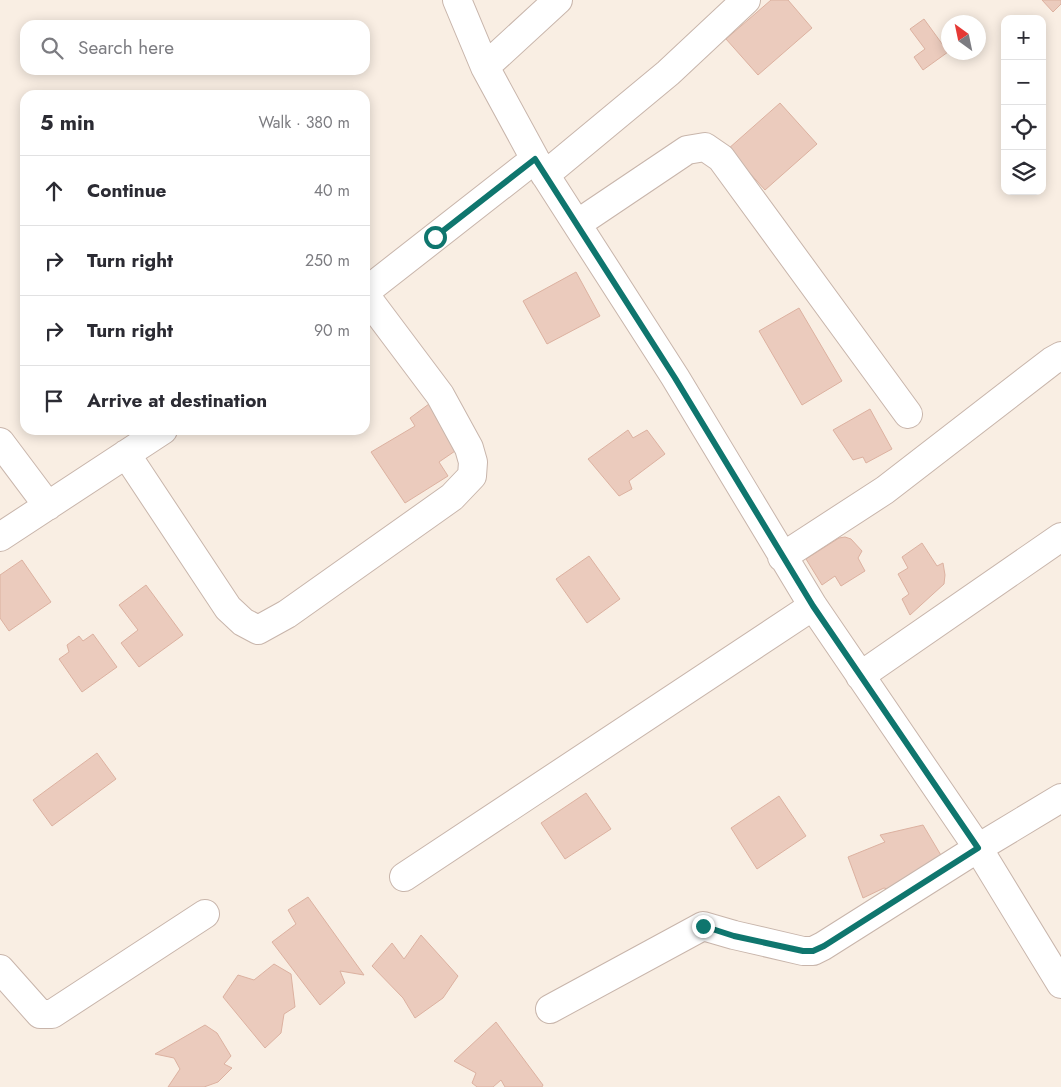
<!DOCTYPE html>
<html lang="en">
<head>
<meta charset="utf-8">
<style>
	body { margin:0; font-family:Jost,sans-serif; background:#f2f2f3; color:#2b2b33 }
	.controls { position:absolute; right:15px; top:15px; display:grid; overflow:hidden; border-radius:10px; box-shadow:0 2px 12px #0003 }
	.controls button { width:45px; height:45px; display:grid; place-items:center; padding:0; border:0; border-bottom:1px solid #e1e1e2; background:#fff; color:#2b2b33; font:25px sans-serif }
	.compass { position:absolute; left:941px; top:15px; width:45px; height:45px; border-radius:50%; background:#fff; box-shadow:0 2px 12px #0003; rotate:327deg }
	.stop { position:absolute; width:15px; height:15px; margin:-11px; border:4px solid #0f766e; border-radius:50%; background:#fff }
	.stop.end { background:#0f766e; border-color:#fff; box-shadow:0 1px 5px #0008 }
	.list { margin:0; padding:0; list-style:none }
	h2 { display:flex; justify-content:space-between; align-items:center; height:65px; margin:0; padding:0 20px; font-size:21px }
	h2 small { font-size:16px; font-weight:400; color:#7c7c81 }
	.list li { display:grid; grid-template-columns:32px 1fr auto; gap:15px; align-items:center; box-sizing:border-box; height:70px; padding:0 20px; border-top:1px solid #e1e1e2 }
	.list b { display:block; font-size:19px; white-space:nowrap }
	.list em { font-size:16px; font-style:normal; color:#7c7c81 }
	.icon { flex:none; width:28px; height:28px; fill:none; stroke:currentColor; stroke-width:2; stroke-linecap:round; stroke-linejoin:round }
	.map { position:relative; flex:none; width:1061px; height:1087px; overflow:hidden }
	.search { position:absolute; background:#fff; box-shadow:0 2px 12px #0003; left:20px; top:20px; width:350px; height:55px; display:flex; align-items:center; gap:12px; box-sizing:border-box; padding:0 18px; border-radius:15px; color:#7c7c81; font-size:19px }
	.panel { position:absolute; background:#fff; box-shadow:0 2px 12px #0003; left:20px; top:90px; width:350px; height:345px; border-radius:15px }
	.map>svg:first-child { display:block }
</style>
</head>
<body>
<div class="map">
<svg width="1061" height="1087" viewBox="0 0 1061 1087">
	<rect width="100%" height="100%" fill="#f9eee3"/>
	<path fill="#ebcbbd" stroke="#dcb1a0" d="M771,0H788L812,28L758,75L726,39Z
		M1042,0H1061V4L1053,12Z
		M924,19L948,52L923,70L914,57L925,49L910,29Z
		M780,103L817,144L765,190L728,149Z
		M576,272L600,316L547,344L523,301Z
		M799,308L842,381L802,405L759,331Z
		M433,401L458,449L439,462L448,476L405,503L371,452L415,426L410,418Z
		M870,409L892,449L866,463L863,457L853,460L833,430Z
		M628,430L633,438L647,430L665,454L629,481L632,489L619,496L588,459Z
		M845,537L851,539L862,551L858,558L865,571L841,586L835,576L822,585L806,559L839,538Z
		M922,543L937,566L943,563L945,575L944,584L910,615L902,599L909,594L898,574L908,568L902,557Z
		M589,556L620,599L587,623L556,579Z
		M22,560L51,602L9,631L0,618V575Z
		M146,585L183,635L139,667L121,643L138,630L119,605Z
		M93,634L117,667L82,692L59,659L69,652L67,645L79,636L83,641Z
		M97,753L116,779L52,826L33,800Z
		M586,793L611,829L565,859L541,823Z
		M779,796L806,836L757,869L731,828Z
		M923,825L948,867L904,894L884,888L863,898L848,857L885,842L880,835Z
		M308,897L364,975L340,971L345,983L320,1005L272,942L296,924L288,910Z
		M421,935L458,976L443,998L415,1018L403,998L372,966L392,943L404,959Z
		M274,964L291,974L295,1007L284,1014L281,1033L265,1048L223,997L238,975L254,980Z
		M496,1022L543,1085L542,1087H505L501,1080L493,1087H477L472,1083L476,1073L454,1061Z
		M205,1025L217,1033L231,1056L224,1064L232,1068L218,1082L204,1087H168L180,1069L174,1058L155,1054Z"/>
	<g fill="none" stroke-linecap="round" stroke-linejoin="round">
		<g stroke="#c8b5ab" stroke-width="30">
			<path id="minor" d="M457,0L485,67L535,159L675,377L813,606L978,848L1061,984
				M485,67L558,0
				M545,175L668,73L746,0
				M577,224L687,150L705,147L721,158L908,414
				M365,292L535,159
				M0,442L48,506
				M126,454L228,608L243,622L258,630L287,614L452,497L472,476L473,462L469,448L440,395L365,295
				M0,537L163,430
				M782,557L885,490L1052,361L1061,356
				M860,676L1061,537
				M404,877L813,606
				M0,969L40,1014H52L205,914
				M550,1009L703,926L734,935L803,951H813L823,946L978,848L1061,798"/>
		</g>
		<use href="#minor" stroke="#fff" stroke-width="28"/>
	</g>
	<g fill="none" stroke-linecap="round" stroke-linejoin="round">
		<path stroke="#0f766e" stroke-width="6" d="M435,237L535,159L675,378L813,606L978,848L824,946L813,951H803L734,936L703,926"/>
	</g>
</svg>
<div class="controls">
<button>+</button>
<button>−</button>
<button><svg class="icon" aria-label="locate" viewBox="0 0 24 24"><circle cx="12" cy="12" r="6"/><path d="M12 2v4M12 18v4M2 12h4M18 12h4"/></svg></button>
<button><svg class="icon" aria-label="layers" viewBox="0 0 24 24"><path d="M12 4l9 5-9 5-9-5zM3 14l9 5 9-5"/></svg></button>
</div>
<svg class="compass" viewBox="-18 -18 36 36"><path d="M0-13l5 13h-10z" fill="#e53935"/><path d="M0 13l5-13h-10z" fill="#7c7c81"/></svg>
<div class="stop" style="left:435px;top:237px"></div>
<div class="stop end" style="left:703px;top:926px"></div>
<div class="search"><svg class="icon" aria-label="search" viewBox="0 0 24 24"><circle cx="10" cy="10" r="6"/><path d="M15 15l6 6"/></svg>Search here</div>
<section class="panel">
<h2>5 min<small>Walk · 380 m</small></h2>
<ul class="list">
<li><svg class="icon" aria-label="ahead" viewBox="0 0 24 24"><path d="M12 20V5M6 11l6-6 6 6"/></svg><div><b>Continue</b></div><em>40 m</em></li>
<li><svg class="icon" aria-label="right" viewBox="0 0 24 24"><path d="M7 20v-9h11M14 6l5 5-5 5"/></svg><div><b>Turn right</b></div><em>250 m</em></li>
<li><svg class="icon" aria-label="right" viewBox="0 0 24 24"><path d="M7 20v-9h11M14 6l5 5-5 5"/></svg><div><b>Turn right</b></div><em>90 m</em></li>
<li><svg class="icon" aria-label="arrive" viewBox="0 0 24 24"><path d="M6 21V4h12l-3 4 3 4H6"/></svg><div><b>Arrive at destination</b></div></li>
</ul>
</section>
</div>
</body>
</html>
